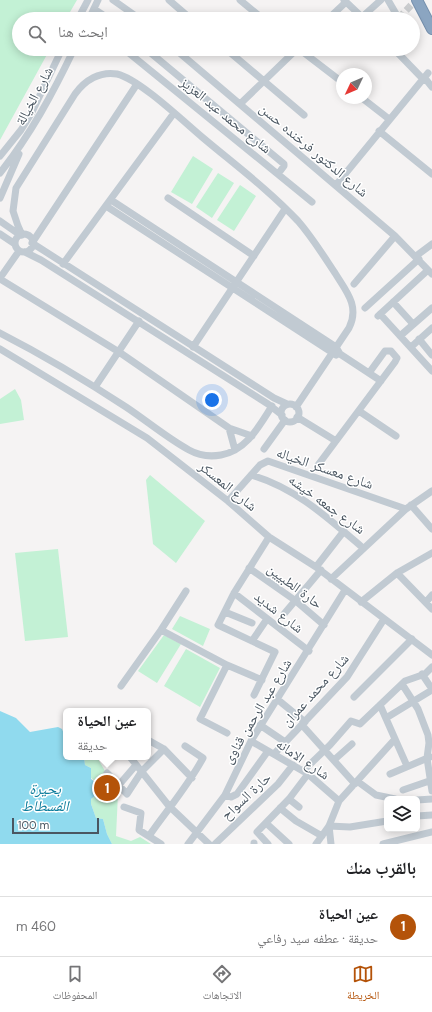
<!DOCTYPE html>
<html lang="ar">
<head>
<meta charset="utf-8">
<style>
	body { margin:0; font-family:"DM Sans","Noto Naskh Arabic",sans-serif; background:#f2f2f2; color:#202124; direction:rtl }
	.controls { position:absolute; right:12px; bottom:12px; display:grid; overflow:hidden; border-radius:6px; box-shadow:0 2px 10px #0003 }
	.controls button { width:36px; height:36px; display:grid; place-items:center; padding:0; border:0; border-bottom:1px solid #e0e0e0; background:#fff; color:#202124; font:20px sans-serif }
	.compass { position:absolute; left:336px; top:68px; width:36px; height:36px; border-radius:50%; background:#fff; box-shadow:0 2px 10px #0003; rotate:226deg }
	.scale { position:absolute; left:12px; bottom:10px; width:87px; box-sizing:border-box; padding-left:4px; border:2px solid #4a5661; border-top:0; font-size:11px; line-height:14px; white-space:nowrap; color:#4a5661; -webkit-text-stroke:3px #fff; paint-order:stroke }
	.you { position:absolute; left:212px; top:400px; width:14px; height:14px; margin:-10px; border:3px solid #fff; border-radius:50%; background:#1a73e8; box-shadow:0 0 0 6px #1a73e833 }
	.badge { display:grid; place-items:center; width:26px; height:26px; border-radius:50%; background:#b45309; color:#fff; font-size:13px; font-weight:700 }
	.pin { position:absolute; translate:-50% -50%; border:2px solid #fff; box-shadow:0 1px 4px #0006 }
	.popup { position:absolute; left:63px; top:708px; width:88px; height:52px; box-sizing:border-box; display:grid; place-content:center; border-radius:6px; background:#fff; filter:drop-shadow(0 1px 3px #0005); font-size:13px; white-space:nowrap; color:#757577 }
	.popup b { font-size:15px; color:#202124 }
	.popup::after { content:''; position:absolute; left:50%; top:100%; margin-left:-8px; border:8px solid transparent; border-top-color:#fff }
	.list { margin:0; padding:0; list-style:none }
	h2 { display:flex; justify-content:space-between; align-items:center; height:52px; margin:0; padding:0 16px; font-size:17px }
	h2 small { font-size:13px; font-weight:400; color:#757577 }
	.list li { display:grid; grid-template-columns:26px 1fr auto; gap:12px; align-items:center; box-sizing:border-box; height:60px; padding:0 16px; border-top:1px solid #e0e0e0 }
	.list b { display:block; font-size:15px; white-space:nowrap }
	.list p { margin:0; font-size:13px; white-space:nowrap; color:#757577 }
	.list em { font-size:13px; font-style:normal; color:#757577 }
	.icon { flex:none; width:22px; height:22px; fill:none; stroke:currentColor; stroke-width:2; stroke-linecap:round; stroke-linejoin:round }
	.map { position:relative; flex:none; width:432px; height:844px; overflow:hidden; direction:ltr }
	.search { position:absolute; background:#fff; box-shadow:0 2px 10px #0003; left:12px; right:12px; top:12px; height:44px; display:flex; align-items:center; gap:10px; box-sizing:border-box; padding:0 14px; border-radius:22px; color:#757577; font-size:15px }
	.sheet { height:112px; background:#fff }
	nav { display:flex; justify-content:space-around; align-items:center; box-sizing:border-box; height:56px; border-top:1px solid #e0e0e0; background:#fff; font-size:11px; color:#757577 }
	nav a { display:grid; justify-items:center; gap:2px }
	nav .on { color:#b45309 }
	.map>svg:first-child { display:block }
</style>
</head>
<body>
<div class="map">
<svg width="432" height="844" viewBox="0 0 432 844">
	<rect width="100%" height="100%" fill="#f5f3f3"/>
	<path fill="#c3f1d5" d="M0,0H77L66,19H19V49H50L0,140Z
		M193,156L213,169L192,204L171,192Z
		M218,173L234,183L212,218L196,207Z
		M240,185L256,196L234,231L217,220Z
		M15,389L21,400L24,420L0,424V399Z
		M150,475L205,521L176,563L153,544L146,480Z
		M58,549L68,637L25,641L15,553Z
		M180,616L210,629L203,646L172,629Z
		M164,635L181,644L157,683L138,671Z
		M186,649L220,668L200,707L164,686Z
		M84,757H97L118,794L116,836L131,841L140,837L151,844H112L107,834L103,819L96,818L91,804V799L99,793L95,781L91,778V768L85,765Z"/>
	<path fill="#90daee" d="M0,711L16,718L30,732L58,727L62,729L66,739V757H84L85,765L91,768V779L98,784L99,793L91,799V804L96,818L103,819L107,834L112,844H0Z"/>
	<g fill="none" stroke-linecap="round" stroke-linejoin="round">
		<path stroke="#caccce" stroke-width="7" stroke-dasharray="7 3.5" stroke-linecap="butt" d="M399,18L416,0"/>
		<g stroke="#7690ad" stroke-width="12">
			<path id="highway" d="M417,0L432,29"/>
		</g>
		<path stroke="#c1cad2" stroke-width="7" d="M113,0L140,19
			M169,0L191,19
			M240,0L263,19
			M344,0L364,19
			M388,0L399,19
			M94,9L109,19
			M362,17L381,0
			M78,19L88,0
			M89,19L98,0
			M328,19L346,2
			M124,49L312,202
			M146,49L284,164V166L278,174
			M175,49L395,236L432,274
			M226,49L304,115
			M299,49L342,82
			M394,49L423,79
			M424,77L432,87
			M362,98L389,119
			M240,104L297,49
			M379,131L432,174
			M0,156L21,130L31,114L62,49
			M0,173C31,134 53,93 74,49
			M336,185L428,73
			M0,198L19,154
			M168,198L254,256
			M111,200L336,347L340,354L381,381
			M106,206L336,355
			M0,221L20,235
			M0,234L15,244
			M15 243a9 9 0 1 1 18 0a9 9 0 1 1-18 0Z
			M22,235L18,226L13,211L16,188L75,94C85,80 100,71 117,74C139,79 183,121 202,137C234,164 269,190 298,221C312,237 323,255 335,273C346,291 360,306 349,328L296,407
			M32,243L274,398L287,404
			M32,243L137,84
			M25,252L41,260L268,404L282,415
			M416,256L432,244
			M63,264L174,113
			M0,278L19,251
			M0,279L119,352L229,428L252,436
			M354,284L395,236
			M393,302L413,324
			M365,308L419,259
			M380,314L432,371
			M378,316L428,270
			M0,333C43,355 85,380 126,407C147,421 167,438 189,450C198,455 210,457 221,455C247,450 259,426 272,406
			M400,336L432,308
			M419,339L432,355
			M193,347L285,209
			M411,347L432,328
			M0,349L147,438L228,501L269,537L316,567L432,655
			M95,387L139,321
			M281 413a9 9 0 1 1 18 0a9 9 0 1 1-18 0Z
			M359,411L396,436
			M297,417L336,441
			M229,428L235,450
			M264,449L285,420
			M318,465L395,362L397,358L391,351H385L369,373
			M251,475C296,488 328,518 363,548
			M228,501L260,465L268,461L406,509
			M411,505L432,529
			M316,567L344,531
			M249,568L296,601L324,625
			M397,573L432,609
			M331,579L406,509L432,491
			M234,593L309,651
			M361,602L397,573L432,553
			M426,602L432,595
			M225,612L252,623
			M284,614L321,570
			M161,630L227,665L262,680
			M252,641L267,619
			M227,665L200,719L227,733
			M422,674L432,689
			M402,684L418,709L428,735L429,743L427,758L432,791
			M121,686L161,630L186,591
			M254,695L275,652L218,625L234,593L269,537
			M354,697L412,639
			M277,699L305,722
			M380,705L407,766
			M386,718L432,690
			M260,725L285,742
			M302,725L355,784
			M148,740L164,749L192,778
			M251,741L308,774L339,801
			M274,754L347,677L384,619
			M130,757L169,806L209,844
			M334,760L352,744
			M303,771L330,745L351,721L360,724L405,681L425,674L432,667
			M107,773L127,794L142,771L164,749
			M390,774L430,757
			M357,781L376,795L395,799
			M118,786L136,765
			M403,790L432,780
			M225,795L231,797L237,794L268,751
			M289,799L299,807
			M417,800L432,799
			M124,807L141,813L139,830L161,844
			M280,808L296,821L322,836
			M417,816L432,815
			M266,823L289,844
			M149,836C167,810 188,786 203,758L185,746
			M188,844L225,795L251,741L345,590
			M215,844L278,784L293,765
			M254,844V843
			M268,844L257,832L289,799L308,774
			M316,844L329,826L339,801L395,739
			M331,844L329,826L350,827L387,821
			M383,844L432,832"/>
		<use href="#highway" stroke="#8ba5c1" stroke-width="10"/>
	</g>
	<g text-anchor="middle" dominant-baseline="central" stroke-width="3" stroke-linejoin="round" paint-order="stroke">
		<g font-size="14" fill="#4a5661" stroke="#fff">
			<text transform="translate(34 96) rotate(-62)">شارع الخيالة</text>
			<text transform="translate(226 115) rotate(39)">شارع محمد عبد العزيز</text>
			<text transform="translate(314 150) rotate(40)">شارع الدكتور فرخنده حسن</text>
			<text transform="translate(325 468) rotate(19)">شارع معسكر الخياله</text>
			<text transform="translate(228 486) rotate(39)">شارع المعسكر</text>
			<text transform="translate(327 504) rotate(36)">شارع جمعه خيشه</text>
			<text transform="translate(295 586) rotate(37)">حارة الطبيين</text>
			<text transform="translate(279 612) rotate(38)">شارع شديد</text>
			<text transform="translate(315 690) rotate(-48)">شارع محمد عمران</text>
			<text transform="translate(257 711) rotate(-59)">شارع عبد الرحمن قناوى</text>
			<text transform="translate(303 759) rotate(34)">شارع الامانه</text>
			<text transform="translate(246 796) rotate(-43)">حارة السواح</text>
		</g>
		<g font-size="15" font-style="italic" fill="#0c7c9b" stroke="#fff">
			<text x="45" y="789">بحيرة<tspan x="45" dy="17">الفسطاط</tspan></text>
		</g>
	</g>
</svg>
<div class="controls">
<button><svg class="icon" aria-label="layers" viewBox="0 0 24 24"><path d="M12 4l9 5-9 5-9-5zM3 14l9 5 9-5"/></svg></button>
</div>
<svg class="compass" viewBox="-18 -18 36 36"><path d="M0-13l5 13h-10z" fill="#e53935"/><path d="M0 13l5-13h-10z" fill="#757577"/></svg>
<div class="scale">100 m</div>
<div class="you"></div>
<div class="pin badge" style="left:107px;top:788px">1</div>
<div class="popup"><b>عين الحياة</b>حديقة</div>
<div class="search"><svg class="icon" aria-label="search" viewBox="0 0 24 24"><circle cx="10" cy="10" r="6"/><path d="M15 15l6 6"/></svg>ابحث هنا</div>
</div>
<section class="sheet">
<h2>بالقرب منك<small></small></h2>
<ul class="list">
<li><span class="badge">1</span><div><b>عين الحياة</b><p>حديقة · عطفه سيد رفاعي</p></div><em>460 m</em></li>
</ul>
</section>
<nav>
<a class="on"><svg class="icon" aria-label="map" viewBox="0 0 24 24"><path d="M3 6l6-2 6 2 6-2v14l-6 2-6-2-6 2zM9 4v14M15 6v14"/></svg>الخريطة</a>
<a><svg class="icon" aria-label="directions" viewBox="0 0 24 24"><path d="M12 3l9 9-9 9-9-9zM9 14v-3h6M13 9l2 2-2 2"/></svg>الاتجاهات</a>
<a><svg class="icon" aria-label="saved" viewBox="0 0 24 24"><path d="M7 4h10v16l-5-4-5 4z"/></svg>المحفوظات</a>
</nav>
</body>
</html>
